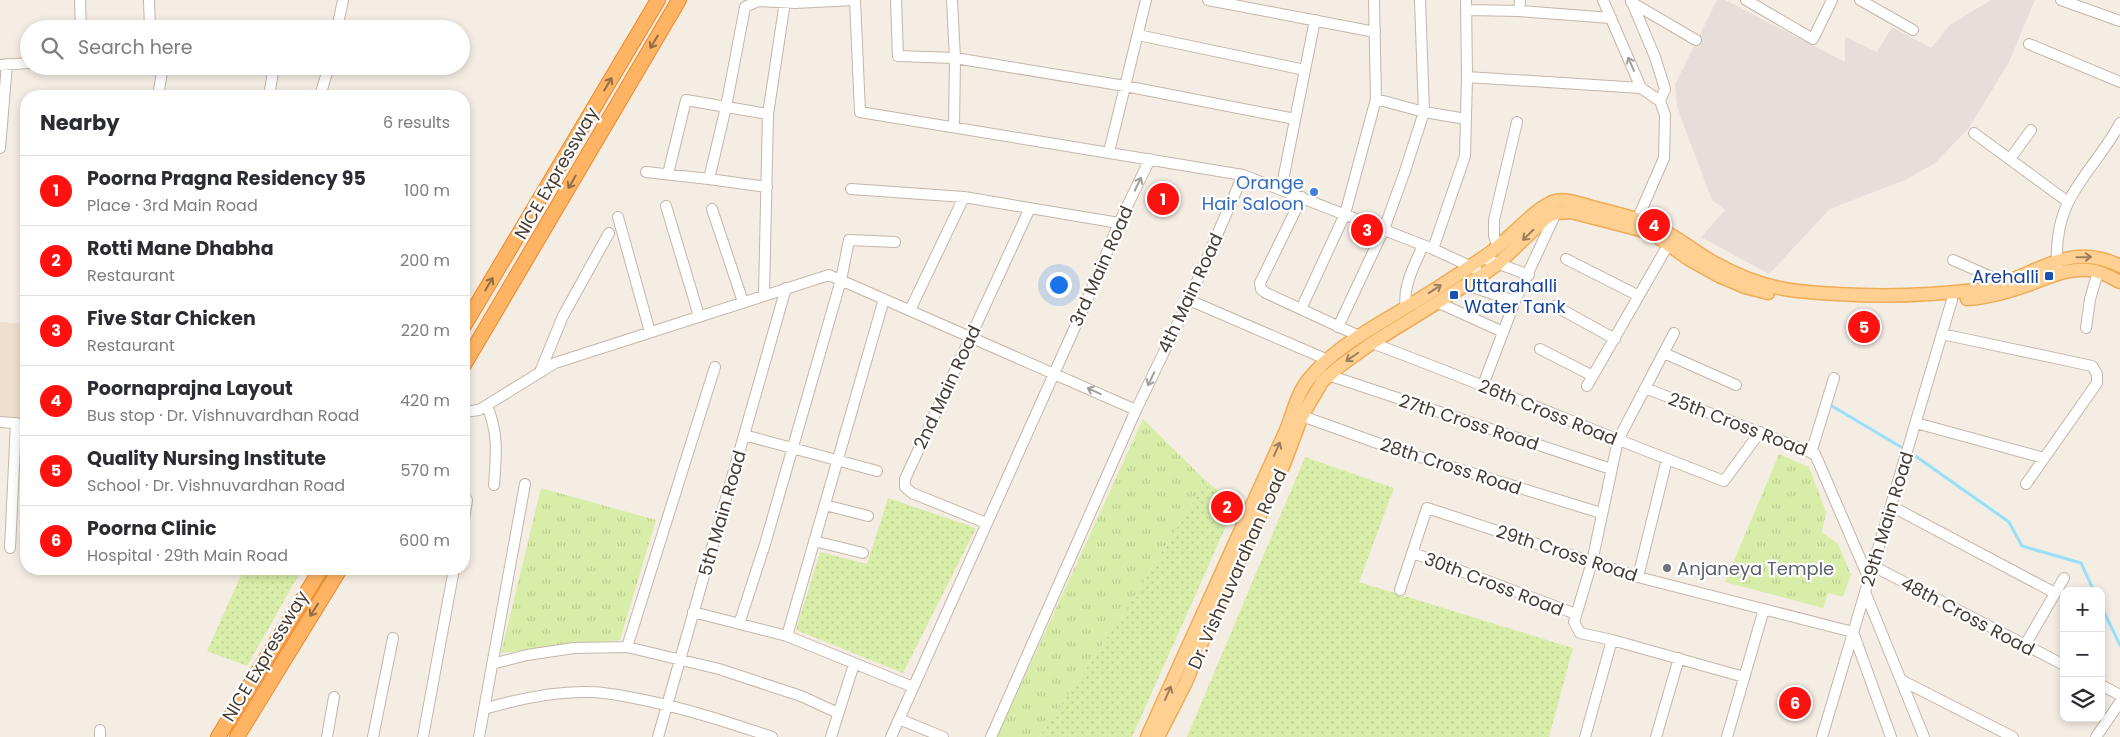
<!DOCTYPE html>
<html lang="en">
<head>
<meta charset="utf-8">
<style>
	body { margin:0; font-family:Poppins,sans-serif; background:#f2f2f3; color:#2b2b33 }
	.controls { position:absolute; right:15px; bottom:15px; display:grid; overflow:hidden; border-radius:10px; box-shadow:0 2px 8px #0003 }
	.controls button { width:45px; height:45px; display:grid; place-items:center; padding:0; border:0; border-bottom:1px solid #e1e1e2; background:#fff; color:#2b2b33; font:25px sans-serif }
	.you { position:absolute; left:1058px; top:284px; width:18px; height:18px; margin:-12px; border:4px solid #fff; border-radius:50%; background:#1a73e8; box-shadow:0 0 0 8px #1a73e833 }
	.badge { display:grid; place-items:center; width:32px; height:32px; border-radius:50%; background:#ff1110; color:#fff; font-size:16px; font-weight:700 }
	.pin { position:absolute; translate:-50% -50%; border:2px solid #fff; box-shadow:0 1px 5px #0006 }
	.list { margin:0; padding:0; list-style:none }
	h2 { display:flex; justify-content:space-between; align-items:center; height:65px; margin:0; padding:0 20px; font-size:21px }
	h2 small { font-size:16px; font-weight:400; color:#7c7c81 }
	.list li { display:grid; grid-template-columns:32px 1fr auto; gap:15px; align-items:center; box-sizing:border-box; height:70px; padding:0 20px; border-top:1px solid #e1e1e2 }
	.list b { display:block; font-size:19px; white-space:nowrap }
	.list p { margin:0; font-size:16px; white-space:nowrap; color:#7c7c81 }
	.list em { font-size:16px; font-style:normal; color:#7c7c81 }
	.icon { flex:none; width:28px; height:28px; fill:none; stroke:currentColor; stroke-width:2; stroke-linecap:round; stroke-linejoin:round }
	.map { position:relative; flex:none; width:2120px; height:737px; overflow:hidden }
	.search { position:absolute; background:#fff; box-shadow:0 2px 8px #0003; left:20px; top:20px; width:450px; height:55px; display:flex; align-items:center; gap:12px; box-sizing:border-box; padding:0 18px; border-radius:28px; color:#7c7c81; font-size:19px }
	.panel { position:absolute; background:#fff; box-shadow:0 2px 8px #0003; left:20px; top:90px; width:450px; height:485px; border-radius:20px }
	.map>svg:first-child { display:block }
</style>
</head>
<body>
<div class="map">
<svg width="2120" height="737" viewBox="0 0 2120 737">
	<defs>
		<pattern id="grass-dots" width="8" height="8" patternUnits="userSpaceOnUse" patternTransform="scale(1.25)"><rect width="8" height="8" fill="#d8eda8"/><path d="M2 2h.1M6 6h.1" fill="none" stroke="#bbcc91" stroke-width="1.8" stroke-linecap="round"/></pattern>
		<pattern id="park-tufts" width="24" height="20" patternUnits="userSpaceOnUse" patternTransform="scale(1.25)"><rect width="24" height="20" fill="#d8eda8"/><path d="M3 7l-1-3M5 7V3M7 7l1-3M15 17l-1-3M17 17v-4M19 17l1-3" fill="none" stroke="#bbcc91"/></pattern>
	</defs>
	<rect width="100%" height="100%" fill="#f4ede4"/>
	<path fill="#e6ded9" d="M1717,0H1725L1845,62V37L1877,52L1892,27L1931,48L1950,25L1991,0H2035L2008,64L1968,129L1935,163L1905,180L1830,209L1769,274L1701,237L1725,210L1712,200L1677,107L1675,85Z"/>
	<path fill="#efe0cc" d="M0,322L26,324V418L0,416Z"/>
	<path fill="url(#grass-dots)" d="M1305,457L1394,488L1359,582L1573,648L1549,737H1187Z
		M1206,481L1236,504L1132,737H1039L1120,619Z
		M888,498L976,528L903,673L796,630L820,552L867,564Z
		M244,569H302L247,666L207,651Z"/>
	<path fill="url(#park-tufts)" d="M1143,419L1206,481L1120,619L1039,737H997Z
		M1779,454L1809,467L1826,512L1822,532L1838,544L1851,575L1843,597L1828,593L1823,608L1725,582Z
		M541,488L656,520L620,640L501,653Z"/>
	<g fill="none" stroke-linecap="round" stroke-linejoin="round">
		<path stroke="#99dff8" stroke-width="3" d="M1832,406L1901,447
			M1914,455L2009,522L2022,546L2081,563L2094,591
			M2101,606L2120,645"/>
		<g stroke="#c3b6a8" stroke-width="12">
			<path id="minor" d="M80,0L81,29
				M149,0L150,29
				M855,0L860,112L1243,175L1433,249L1476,269
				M896,0L898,56L955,58L952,0
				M1208,0L1375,32
				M1466,0L1467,77L1641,88
				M1603,0L1641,88L1660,101
				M1631,0L1655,57L1665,89L1660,101L1665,115L1664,158L1635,225
				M1746,0L1813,39L1832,0
				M1860,0L1913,30
				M2061,0L2120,21
				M1631,2L1696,40
				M1467,10L1519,11L1611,18
				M1519,11L1520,0
				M337,29L343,0
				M1138,35L1305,70
				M2029,44L2120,82
				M0,65L29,63
				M158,96L163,66
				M269,96L274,66
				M320,96L329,66
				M1376,99L1424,112L1466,119
				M954,126L955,58L1125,86L1295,119
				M1974,133L2068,202
				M0,148L7,64
				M1109,152L1146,0
				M2010,159L2031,130
				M646,172L709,179
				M668,174L686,100L768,114
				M767,187L709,179L726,107L745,7L758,1L795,3L853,0
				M851,189L964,197L1119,223
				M1281,190L1315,20
				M1302,197L1260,283L1261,289L1266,293L1359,336
				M666,206L699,316
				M712,209L743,302
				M618,217L650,332
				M1498,247L1494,236V220L1517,122
				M1433,249L1465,156L1467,77
				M1483,258L1529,275
				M1566,259L1639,296
				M1953,260L2005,283
				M2057,267C2056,246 2058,223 2068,203C2081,175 2106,151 2120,123
				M1466,285L1515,301
				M764,294L768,114L785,2
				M1189,300L1328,360
				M1439,303L1503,332
				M1555,306L1615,339
				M1406,308C1402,286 1415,265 1423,245
				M1301,309L1345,214L1376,99L1374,0
				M910,310L964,197
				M1338,327L1384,229L1405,171L1424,112L1420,0
				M2086,328L2090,299L2098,272
				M1674,333L1618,440L1592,562L1574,622L1580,633L1612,640L1744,677
				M1942,334L2092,366L2097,374V383L2026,484
				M1372,343C1490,387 1606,436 1724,481L1760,432
				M1540,349L1593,376
				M1664,353L1736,385
				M540,372L563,316L609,233
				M1328,375L1611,469
				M1483,385L1515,301L1556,213
				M1587,386L1668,245
				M1645,388L1815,454L1869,579
				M487,406C499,434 496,456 494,485
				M464,412L479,410L555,363L829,275L1136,410
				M1302,416L1394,449L1601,513
				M0,422L26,424
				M1916,423L2044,458
				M744,435L877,471
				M1811,453L1834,378
				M825,505L868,516
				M1891,506L2055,593
				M464,519L467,500
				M986,523L912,493L905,487V479L1030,208
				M814,541L863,553
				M10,548L16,423
				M1413,553L1576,614
				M1873,566L2064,665
				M1638,577L1667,459
				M1400,590L1427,508L1638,577L1853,632L1891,737
				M1865,592L1924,737
				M693,612L787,636L913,687
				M739,624L765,544L841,280L849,240L895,242
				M787,636L884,299
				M2025,645L2064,578
				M627,647L715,367
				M492,664L527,655L574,648L627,647L719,669L801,696L838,713
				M1901,680L2013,737
				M2101,685L2120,695
				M484,709C518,699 554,691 589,692C606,692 623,696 639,699C685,708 728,722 772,737
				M899,719L943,737
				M100,730V737
				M327,737L334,697
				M373,737L393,638
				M423,737L454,569
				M479,737L525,484
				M658,737L786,288
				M831,737L854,664
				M891,737L1088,298L1119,223L1150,159
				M991,737L1136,410L1189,300L1243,175
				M1585,737L1612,640
				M1656,737L1679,658
				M1727,737L1764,609
				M1822,737L1952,300
				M2096,737L2120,702"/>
		</g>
		<g stroke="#f0ab55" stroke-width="15">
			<path id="major" d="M1967,299C1988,298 2008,292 2028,285C2050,277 2071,266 2095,271C2104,273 2112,278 2120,282
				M1147,737L1287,428C1293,412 1297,394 1308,380C1332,349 1371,329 1403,309C1433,291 1463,272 1491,252C1508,240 1537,206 1555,201C1567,198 1580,204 1592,207C1615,213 1639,218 1660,229C1679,238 1695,252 1713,262C1738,276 1769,288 1798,291C1857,297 1917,297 1975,290C2028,284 2065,237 2120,266
				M1158,737L1186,682L1214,613L1284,464L1302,416L1322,382L1340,366L1372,343L1485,273L1498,264L1546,218L1556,213L1571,212L1652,233L1690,260L1719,276L1745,287L1768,293"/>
		</g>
		<g stroke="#ee8624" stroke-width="16">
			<path id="highway" d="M464,326L658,0
				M464,365L679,0
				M218,737L321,569
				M237,737L340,569"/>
		</g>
		<use href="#minor" stroke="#fff" stroke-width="10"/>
		<use href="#major" stroke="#ffd092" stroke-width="12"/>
		<use href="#highway" stroke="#ffb464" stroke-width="14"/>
	</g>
	<defs><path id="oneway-shaft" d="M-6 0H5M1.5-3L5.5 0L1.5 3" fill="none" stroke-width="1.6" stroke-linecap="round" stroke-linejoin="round" transform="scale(1.25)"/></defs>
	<g stroke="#916c47">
		<use href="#oneway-shaft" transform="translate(654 42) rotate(121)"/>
		<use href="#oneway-shaft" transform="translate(608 84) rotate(-59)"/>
		<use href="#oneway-shaft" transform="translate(572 182) rotate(120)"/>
		<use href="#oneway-shaft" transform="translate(489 284) rotate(-59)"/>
		<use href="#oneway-shaft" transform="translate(314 610) rotate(122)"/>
	</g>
	<g stroke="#a39e99">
		<use href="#oneway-shaft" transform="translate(1631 64) rotate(-114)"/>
		<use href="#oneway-shaft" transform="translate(1138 184) rotate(-64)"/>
		<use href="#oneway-shaft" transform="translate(1151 379) rotate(116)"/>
		<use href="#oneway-shaft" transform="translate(1094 391) rotate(-155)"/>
	</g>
	<g stroke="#9a7f5e">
		<use href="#oneway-shaft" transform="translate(1528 235) rotate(136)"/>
		<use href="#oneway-shaft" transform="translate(2084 257) rotate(-1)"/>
		<use href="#oneway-shaft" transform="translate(1435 289) rotate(-33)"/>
		<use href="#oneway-shaft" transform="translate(1352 357) rotate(145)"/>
		<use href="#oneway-shaft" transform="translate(1277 449) rotate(-66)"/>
		<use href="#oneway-shaft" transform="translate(1168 693) rotate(-66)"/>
	</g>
	<circle fill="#3f7fe0" stroke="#fff" stroke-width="2" cx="1314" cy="192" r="5"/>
	<g fill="#1a4fb4" stroke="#fff" stroke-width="2">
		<rect x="2044" y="271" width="10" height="10" rx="2.5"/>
		<rect x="1449" y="290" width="10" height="10" rx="2.5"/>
	</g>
	<circle fill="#6b7280" stroke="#fff" stroke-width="2" cx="1667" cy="568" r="5"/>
	<g text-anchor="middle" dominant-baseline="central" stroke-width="4.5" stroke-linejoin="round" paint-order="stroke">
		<g font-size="18" fill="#473c33" stroke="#fff">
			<text transform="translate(556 173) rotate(-60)">NICE Expressway</text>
			<text transform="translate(1101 266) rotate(-66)">3rd Main Road</text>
			<text transform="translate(1190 293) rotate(-65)">4th Main Road</text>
			<text transform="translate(947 387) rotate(-65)">2nd Main Road</text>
			<text transform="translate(1548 412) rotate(22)">26th Cross Road</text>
			<text transform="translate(1469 422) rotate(18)">27th Cross Road</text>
			<text transform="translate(1738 424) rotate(21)">25th Cross Road</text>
			<text transform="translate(1451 466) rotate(18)">28th Cross Road</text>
			<text transform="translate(722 513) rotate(-74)">5th Main Road</text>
			<text transform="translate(1887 519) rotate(-73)">29th Main Road</text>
			<text transform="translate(1567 553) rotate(18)">29th Cross Road</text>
			<text transform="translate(1237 569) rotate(-66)">Dr. Vishnuvardhan Road</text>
			<text transform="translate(1494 584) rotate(21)">30th Cross Road</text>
			<text transform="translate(1968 616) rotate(28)">48th Cross Road</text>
			<text transform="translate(265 656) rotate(-59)">NICE Expressway</text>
		</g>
		<g font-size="18" fill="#366cbe" stroke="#fff" text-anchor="end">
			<text x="1304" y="182">Orange<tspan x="1304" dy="21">Hair Saloon</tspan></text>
		</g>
		<g font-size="18" fill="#164399" stroke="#fff" text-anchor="end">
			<text x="2039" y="276">Arehalli</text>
			<text x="1464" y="285" text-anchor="start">Uttarahalli<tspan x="1464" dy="21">Water Tank</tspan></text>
		</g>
		<g font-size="18" fill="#5b616d" stroke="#fff" text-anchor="start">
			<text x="1677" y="568">Anjaneya Temple</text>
		</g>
	</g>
</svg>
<div class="controls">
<button>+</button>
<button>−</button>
<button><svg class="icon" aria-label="layers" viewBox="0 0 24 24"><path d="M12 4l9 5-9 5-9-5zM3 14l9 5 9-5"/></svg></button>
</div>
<div class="you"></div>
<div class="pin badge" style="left:1163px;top:199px">1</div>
<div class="pin badge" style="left:1227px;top:507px">2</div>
<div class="pin badge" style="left:1367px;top:230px">3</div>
<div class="pin badge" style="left:1654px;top:225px">4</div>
<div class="pin badge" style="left:1864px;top:327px">5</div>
<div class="pin badge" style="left:1795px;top:703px">6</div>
<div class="search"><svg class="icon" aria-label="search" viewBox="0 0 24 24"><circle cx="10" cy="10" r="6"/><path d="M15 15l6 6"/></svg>Search here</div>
<section class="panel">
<h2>Nearby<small>6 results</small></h2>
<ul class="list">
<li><span class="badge">1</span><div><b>Poorna Pragna Residency 95</b><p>Place · 3rd Main Road</p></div><em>100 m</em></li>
<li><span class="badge">2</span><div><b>Rotti Mane Dhabha</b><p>Restaurant</p></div><em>200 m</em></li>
<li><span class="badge">3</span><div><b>Five Star Chicken</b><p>Restaurant</p></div><em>220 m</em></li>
<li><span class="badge">4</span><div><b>Poornaprajna Layout</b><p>Bus stop · Dr. Vishnuvardhan Road</p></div><em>420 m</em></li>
<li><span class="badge">5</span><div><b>Quality Nursing Institute</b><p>School · Dr. Vishnuvardhan Road</p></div><em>570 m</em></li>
<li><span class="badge">6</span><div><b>Poorna Clinic</b><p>Hospital · 29th Main Road</p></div><em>600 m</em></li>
</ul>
</section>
</div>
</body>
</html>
